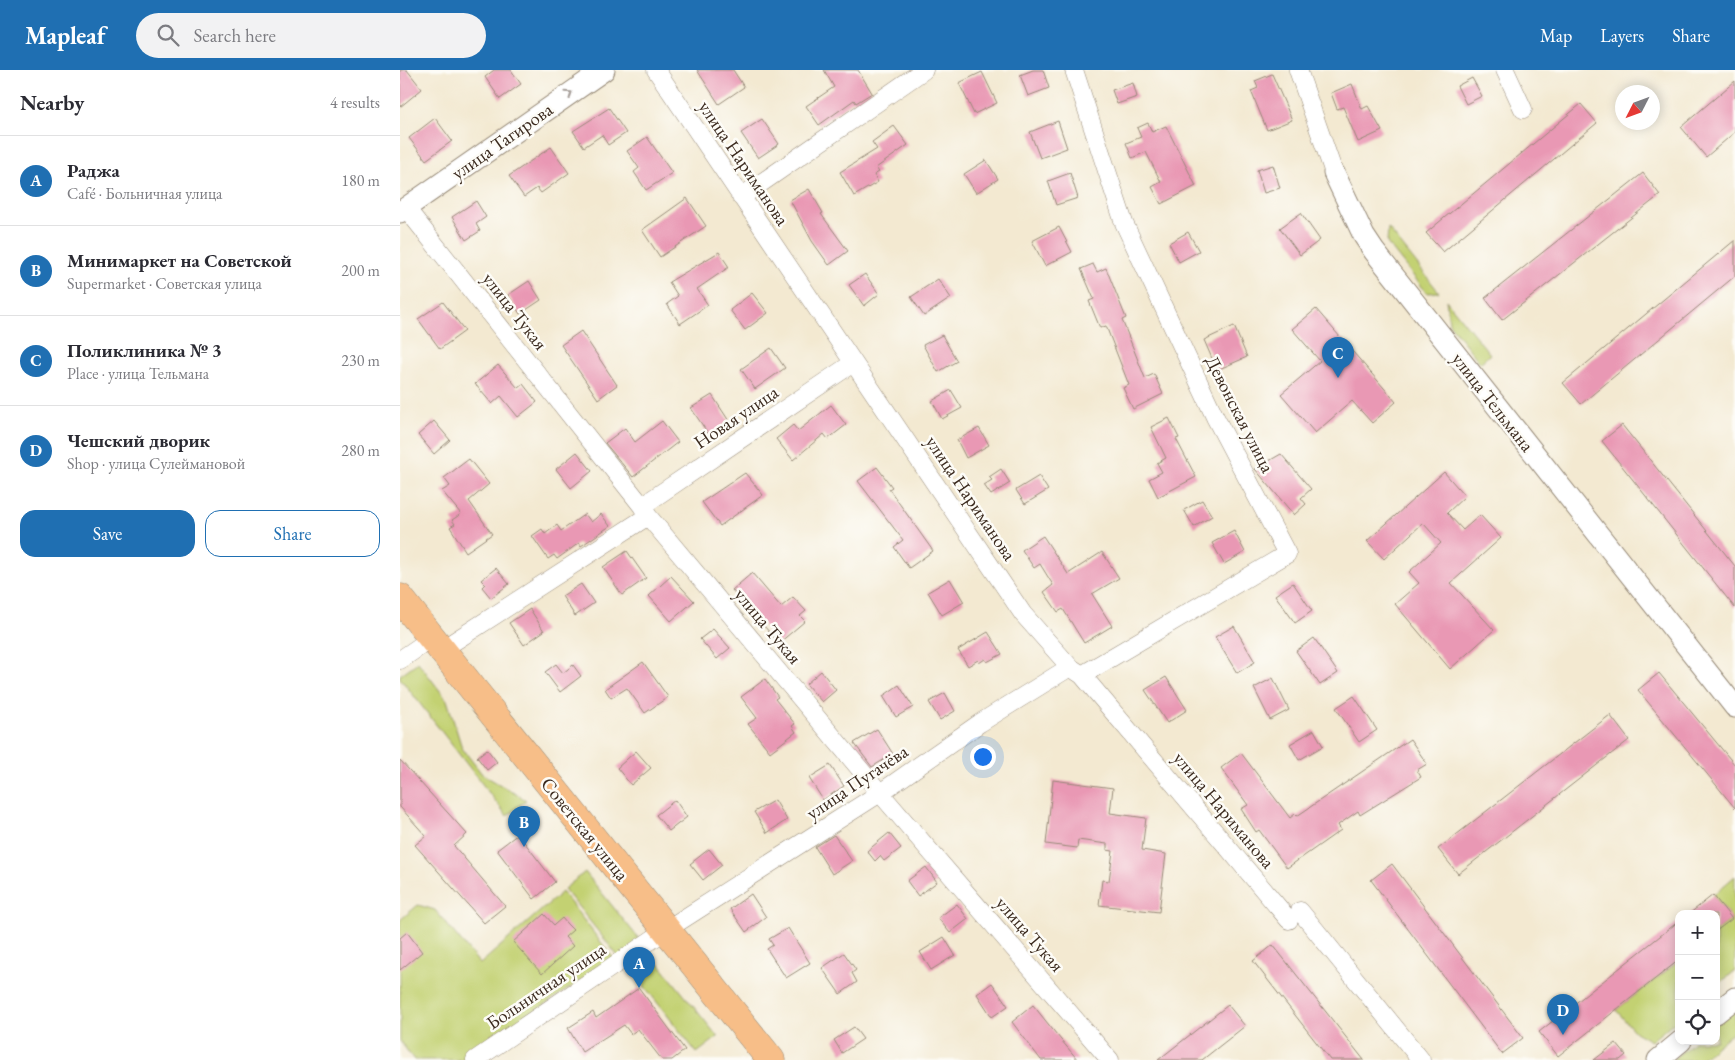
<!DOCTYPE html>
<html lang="en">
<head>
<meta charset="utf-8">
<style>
	body { margin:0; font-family:"EB Garamond",serif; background:#f2f2f3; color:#2b2b33 }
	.controls { position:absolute; right:15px; bottom:15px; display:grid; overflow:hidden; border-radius:10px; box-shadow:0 2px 12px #0003 }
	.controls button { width:45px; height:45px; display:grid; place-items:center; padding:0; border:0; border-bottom:1px solid #e1e1e2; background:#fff; color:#2b2b33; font:25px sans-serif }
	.compass { position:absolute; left:1215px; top:15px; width:45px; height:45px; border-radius:50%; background:#fff; box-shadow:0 2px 12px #0003; rotate:228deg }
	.you { position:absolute; left:582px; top:686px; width:18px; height:18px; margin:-12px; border:4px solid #fff; border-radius:50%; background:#1a73e8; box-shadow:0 0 0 8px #1a73e833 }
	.badge { display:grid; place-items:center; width:32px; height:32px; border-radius:50%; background:#1f6fb2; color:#fff; font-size:16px; font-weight:700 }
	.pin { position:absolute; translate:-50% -41px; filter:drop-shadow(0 1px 2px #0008) }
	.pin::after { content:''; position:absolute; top:26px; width:18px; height:15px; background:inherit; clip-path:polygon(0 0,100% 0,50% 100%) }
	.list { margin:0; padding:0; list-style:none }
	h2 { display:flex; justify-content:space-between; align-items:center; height:65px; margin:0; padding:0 20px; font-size:21px }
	h2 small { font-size:16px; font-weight:400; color:#7c7c81 }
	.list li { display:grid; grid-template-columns:32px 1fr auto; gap:15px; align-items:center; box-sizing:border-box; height:90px; padding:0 20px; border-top:1px solid #e1e1e2 }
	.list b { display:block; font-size:19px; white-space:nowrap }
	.list p { margin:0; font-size:16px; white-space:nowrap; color:#7c7c81 }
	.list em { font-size:16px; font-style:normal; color:#7c7c81 }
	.actions { display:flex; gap:10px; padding:15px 20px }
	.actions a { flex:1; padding:11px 0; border:1px solid #1f6fb2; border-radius:15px; text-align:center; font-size:18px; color:#1f6fb2 }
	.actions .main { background:#1f6fb2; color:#fff }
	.icon { flex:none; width:28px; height:28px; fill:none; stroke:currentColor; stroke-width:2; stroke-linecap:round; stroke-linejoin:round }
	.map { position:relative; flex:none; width:1335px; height:990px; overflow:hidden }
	header { display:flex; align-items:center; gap:30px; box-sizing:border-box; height:70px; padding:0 25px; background:#1f6fb2; color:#fff }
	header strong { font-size:24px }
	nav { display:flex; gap:28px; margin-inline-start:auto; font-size:18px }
	.search { width:350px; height:45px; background:#f2f2f3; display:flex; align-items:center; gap:12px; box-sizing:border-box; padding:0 18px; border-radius:28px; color:#7c7c81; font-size:19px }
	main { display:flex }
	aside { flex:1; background:#fff }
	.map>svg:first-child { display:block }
</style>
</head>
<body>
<header>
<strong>Mapleaf</strong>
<div class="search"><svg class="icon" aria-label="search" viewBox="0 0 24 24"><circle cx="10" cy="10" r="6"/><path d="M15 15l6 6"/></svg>Search here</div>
<nav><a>Map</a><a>Layers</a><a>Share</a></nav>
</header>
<main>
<aside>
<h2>Nearby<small>4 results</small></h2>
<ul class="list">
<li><span class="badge">A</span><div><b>Раджа</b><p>Café · Больничная улица</p></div><em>180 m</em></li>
<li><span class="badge">B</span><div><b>Минимаркет на Советской</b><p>Supermarket · Советская улица</p></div><em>200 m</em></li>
<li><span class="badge">C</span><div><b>Поликлиника № 3</b><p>Place · улица Тельмана</p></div><em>230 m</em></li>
<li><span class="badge">D</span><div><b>Чешский дворик</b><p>Shop · улица Сулеймановой</p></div><em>280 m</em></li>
</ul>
<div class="actions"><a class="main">Save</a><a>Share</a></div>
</aside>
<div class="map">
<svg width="1335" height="990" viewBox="0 0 1335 990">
	<rect width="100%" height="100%" fill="#fdfcf7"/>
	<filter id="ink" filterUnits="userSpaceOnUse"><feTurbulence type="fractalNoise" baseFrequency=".02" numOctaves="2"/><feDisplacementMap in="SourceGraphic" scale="10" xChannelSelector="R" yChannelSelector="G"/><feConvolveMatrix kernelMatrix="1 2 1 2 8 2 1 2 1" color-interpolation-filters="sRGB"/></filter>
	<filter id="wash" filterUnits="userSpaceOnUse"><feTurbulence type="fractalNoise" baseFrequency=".0096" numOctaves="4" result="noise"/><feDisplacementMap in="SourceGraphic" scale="20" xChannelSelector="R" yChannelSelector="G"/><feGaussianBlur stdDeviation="1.12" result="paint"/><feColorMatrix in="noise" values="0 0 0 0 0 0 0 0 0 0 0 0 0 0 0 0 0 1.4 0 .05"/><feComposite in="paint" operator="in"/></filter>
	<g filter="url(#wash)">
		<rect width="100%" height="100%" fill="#f3e9d1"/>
		<path fill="#c3d172" stroke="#7f7e48" d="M988,158L1039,222L1027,223L987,173Z
			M1046,230L1090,284L1080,293L1049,253Z
			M18,592L47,630L62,678L82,704L126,730L107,746L0,608V605Z
			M185,802L318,967L297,983L223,889L221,890L164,819Z
			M1335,806V901L1316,916V861L1332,849L1313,825Z
			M162,822L214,889L61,990H14L0,971V850L18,835L35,840L80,894Z
			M1279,891V948L1251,971L1235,962L1216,940Z
			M1335,939V961L1300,990H1272L1295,971H1316V954Z"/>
		<g id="blocks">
			<path fill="#e998b4" d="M0,0H7L22,19L0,37Z
				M94,0H111L121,14L100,29L85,7Z
				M297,0H333L344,17L319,34Z
				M424,0H458L472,23L456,33L454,30L419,55L406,36L434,17Z
				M633,0H643L649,18L628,26L620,5Z
				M582,2L597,33L574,44L559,13Z
				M872,4L892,50L867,60L851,21L858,18L855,11Z
				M1072,8L1082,26L1066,34L1057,16Z
				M1335,11V62L1306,87L1281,57Z
				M733,13L737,27L717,34L712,20Z
				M952,14L962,39L968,36L982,61L958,72L943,37L937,39L931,23Z
				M1181,34L1197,53L1043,182L1026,163Z
				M209,38L226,63L208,75L202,65L184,77L173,61Z
				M35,48L52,71L26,90L9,68Z
				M362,49L379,74L358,88L341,63Z
				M658,51L667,78L640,88L630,62Z
				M748,53L752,62L766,56L796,116L761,134L752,117L761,112L746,82L732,88L726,73L741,67L737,58Z
				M494,56L508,75L476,98L479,102L474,105L478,112L454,126L440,102L477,79L472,72Z
				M247,67L272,103L246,120L234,102L239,98L227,81Z
				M151,77L169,103L141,123L137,118L124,127L109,106Z
				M586,90L598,109L576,123L564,104Z
				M873,95L880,118L864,123L857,100Z
				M670,103L678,128L656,135L648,111Z
				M1243,103L1260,125L1102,250L1085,228Z
				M409,119L423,143L421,144L448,181L429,195L412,171L390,130Z
				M287,128L306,156L260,187L242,160Z
				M76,131L86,147L76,154L80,161L66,170L52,147Z
				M901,143L920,170L900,185L880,158Z
				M659,157L672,182L645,196L632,171Z
				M788,162L799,181L779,192L769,173Z
				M1335,170V206L1181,334L1163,313Z
				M319,182L329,197L297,219L308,235L280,254L267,234L278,226L269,212Z
				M693,194L697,202L706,198L726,248L722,250L745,308L754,304L763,324L733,339L723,318L729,315L706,256L700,258L689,231L694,229L681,199Z
				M465,204L479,224L464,236L449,215Z
				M538,209L551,228L524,246L511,227Z
				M129,211L141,230L120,244L108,225Z
				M352,223L368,243L345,260L330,240Z
				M43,232L65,261L40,279L18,249Z
				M916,239L996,332L972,353L952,331L915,363L881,324L920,291L892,259Z
				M834,256L847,287L817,300L804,270Z
				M181,261L217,315L198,329L161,275Z
				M542,265L557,291L538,302L523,275Z
				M371,278L385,298L355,319L341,299Z
				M98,295L118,318L123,314L137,332L118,347L101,326L92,334L75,314Z
				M551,320L562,338L542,349L532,331Z
				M312,325L329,351L309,365L291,338Z
				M431,335L446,355L428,369L424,364L393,390L376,369L393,355L398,361Z
				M769,348L779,368L776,369L796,407L758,427L749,409L762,402L757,393L766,388L751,357Z
				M34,351L50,370L34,384L18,365Z
				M262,351L278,372L233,407L205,373L225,358L235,372Z
				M1222,355L1335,496V538L1202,371Z
				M579,358L589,375L566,388L557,370Z
				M177,382L192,401L171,418L156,399Z
				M881,384L911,419L901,428L906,434L894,445L855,399Z
				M69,389L89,414L69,431L92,464L66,482L50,457L55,454L52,450L61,444L42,421L50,416L44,408Z
				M477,397L492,417L489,419L533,481L509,498L494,477L503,470L458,411Z
				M601,399L610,413L591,425L584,415L592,410L589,407Z
				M1044,402L1065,426L1047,443L1063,460L1080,445L1101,468L1051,513L1094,560L1050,599L995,534L1019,513L1009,502L1041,473L1023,453L984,489L967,471Z
				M345,403L363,425L320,456L302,432Z
				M639,406L648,420L625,434L616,420Z
				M802,430L812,446L794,457L784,440Z
				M185,444L191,452L201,444L210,456L181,476L179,473L157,489L154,485L148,489L132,466L142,459L145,464L157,455L161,461Z
				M834,461L845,482L824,494L812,473Z
				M643,466L668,504L702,482L719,508L692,524L712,556L684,573L663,539L658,542L644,522L653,515L640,494L634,498L622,480Z
				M227,481L246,508L222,525L203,497Z
				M96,498L109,514L91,528L82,517L85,514L81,510Z
				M352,503L381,537L393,527L406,541L400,546L405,551L379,573L332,520Z
				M271,506L294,531L271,551L249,526Z
				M550,509L564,532L542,545L528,522Z
				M893,513L912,541L895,553L875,525Z
				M181,514L194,533L175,546L162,526Z
				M130,539L144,561L124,575L109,553Z
				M834,556L855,592L837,603L815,567Z
				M313,559L330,578L317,589L300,569Z
				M588,562L602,584L587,592L585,589L579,593L578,590L568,596L558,580Z
				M914,568L938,603L920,615L896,581Z
				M243,592L268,627L245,643L227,618L211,628L205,619Z
				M156,594L163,603L173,595L181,606L160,622L145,602Z
				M421,601L436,620L422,632L406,614Z
				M1259,603L1335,695V738L1238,620Z
				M766,607L787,640L767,653L745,620Z
				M873,608L889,640L870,650L854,618Z
				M365,609L378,627L375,629L395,654L392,656L396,662L370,682L348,654L357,648L341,627Z
				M499,615L513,637L496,647L483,626Z
				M545,623L555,641L540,650L529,632Z
				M954,626L977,660L959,672L936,638Z
				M1210,645L1229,670L1058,804L1038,779Z
				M477,659L493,684L472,697L454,673Z
				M914,660L923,676L899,690L890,674Z
				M1010,669L1027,694L1017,700L1021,707L960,745L958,741L938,755L941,760L887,798L859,760L856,762L841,739L848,735L821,698L841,683L890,748L895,744L897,746Z
				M87,679L97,692L87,700L77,687Z
				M236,681L251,698L231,715L217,698Z
				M0,690L67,764L54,776L105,836L84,853L15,775L26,766L0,737Z
				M430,695L444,716L423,730L409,708Z
				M653,710L713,718L710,743L746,748L742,780L766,784L759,842L699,835L702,810L709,811L713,781L707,780V774L678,770L677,778L646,774Z
				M275,730L287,747L269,761L256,745Z
				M375,730L387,750L367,763L354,742Z
				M489,763L501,778L484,791L480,786L475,791L467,781Z
				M118,764L155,812L134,829L97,780Z
				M434,765L452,791L432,804L415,777Z
				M309,779L322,795L303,810L290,794Z
				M992,794L1123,968L1102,984L971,810Z
				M526,797L537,812L518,826L507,811Z
				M351,824L366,847L346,862L330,839Z
				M1313,825L1332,849L1316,861V844H1289Z
				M557,834L568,849L550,863L538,848Z
				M144,844L154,855L162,848L167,854L173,860L165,867L173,876L142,904L113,872Z
				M1279,851V890L1158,986L1139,962Z
				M388,858L410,893L386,908L367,879L373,875L369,869Z
				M7,862L22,882L0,900V868Z
				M544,867L555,885L531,900L520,882Z
				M873,875L964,990H930L853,891Z
				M444,883L456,900L452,903L457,912L440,924L422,898Z
				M592,913L608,936L592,947L577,924Z
				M239,918L285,980L272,990H262L238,959L231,964L224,955L182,982L168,958L193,942L196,948Z
				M633,935L661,970L678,990H641L612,952Z
				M828,935L845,956L802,990H758Z
				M454,957L463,969L442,983L434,970Z
				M1216,973L1226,985L1220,990H1194Z"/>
		</g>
	</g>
	<g filter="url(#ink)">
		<use href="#blocks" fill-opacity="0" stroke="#978a78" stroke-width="1"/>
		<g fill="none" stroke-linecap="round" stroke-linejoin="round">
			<g stroke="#978a78" stroke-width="19">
				<path id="minor" d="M256,0L623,544L670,597L682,605L889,850
					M674,0L724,153L815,347L887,484L682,605
					M898,0L934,103
					M1105,0L1123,39
					M341,127L524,0
					M6,138L242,436L248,446L480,723L710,990
					M242,436L453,293
					M41,580L248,446
					M0,590L32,568
					M900,841L1021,990
					M75,990L266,860L480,723L580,653L670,597"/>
			</g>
			<g stroke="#978a78" stroke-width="23">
				<path id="tertiary" d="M934,103L964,166L974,181L1335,637
					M0,142L204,0
					M1316,943L1335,928
					M1258,990L1281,971"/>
			</g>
			<g stroke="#978a78" stroke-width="29">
				<path id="primary" d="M0,528L371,990"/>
			</g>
			<use href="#minor" stroke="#fff" stroke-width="18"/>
			<use href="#tertiary" stroke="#fff" stroke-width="21"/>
			<use href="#primary" stroke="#f7be88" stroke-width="28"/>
		</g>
		<defs><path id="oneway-chevron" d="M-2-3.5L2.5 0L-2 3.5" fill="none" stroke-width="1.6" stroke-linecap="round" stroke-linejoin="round" transform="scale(1.25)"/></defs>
		<use stroke="#a79f9a" href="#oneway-chevron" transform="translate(169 24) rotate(-35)"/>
	</g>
	<g text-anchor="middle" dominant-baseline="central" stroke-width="5" stroke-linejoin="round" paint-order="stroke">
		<g font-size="19" fill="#3b2a1e" stroke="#fdfcf7">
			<text transform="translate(102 71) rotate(-35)">улица Тагирова</text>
			<text transform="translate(344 93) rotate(56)">улица Нариманова</text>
			<text transform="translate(115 241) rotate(52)">улица Тукая</text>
			<text transform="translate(1093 332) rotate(52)">улица Тельмана</text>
			<text transform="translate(840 344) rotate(63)">Девонская улица</text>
			<text transform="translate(336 347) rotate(-34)">Новая улица</text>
			<text transform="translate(571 428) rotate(56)">улица Нариманова</text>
			<text transform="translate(368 556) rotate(50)">улица Тукая</text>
			<text transform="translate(457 712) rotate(-34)">улица Пугачёва</text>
			<text transform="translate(824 740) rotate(50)">улица Нариманова</text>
			<text transform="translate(185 759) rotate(51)">Советская улица</text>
			<text transform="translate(630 864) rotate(49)">улица Тукая</text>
			<text transform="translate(146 916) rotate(-34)">Больничная улица</text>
		</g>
	</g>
</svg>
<div class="controls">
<button>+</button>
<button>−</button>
<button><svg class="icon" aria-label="locate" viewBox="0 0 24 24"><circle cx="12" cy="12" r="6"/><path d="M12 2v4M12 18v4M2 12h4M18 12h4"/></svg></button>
</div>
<svg class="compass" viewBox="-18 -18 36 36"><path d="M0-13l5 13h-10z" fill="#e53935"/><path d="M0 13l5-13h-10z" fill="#7c7c81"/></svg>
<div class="you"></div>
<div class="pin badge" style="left:239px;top:918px">A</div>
<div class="pin badge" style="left:124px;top:777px">B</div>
<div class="pin badge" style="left:938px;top:308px">C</div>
<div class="pin badge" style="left:1163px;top:965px">D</div>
</div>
</main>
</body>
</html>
